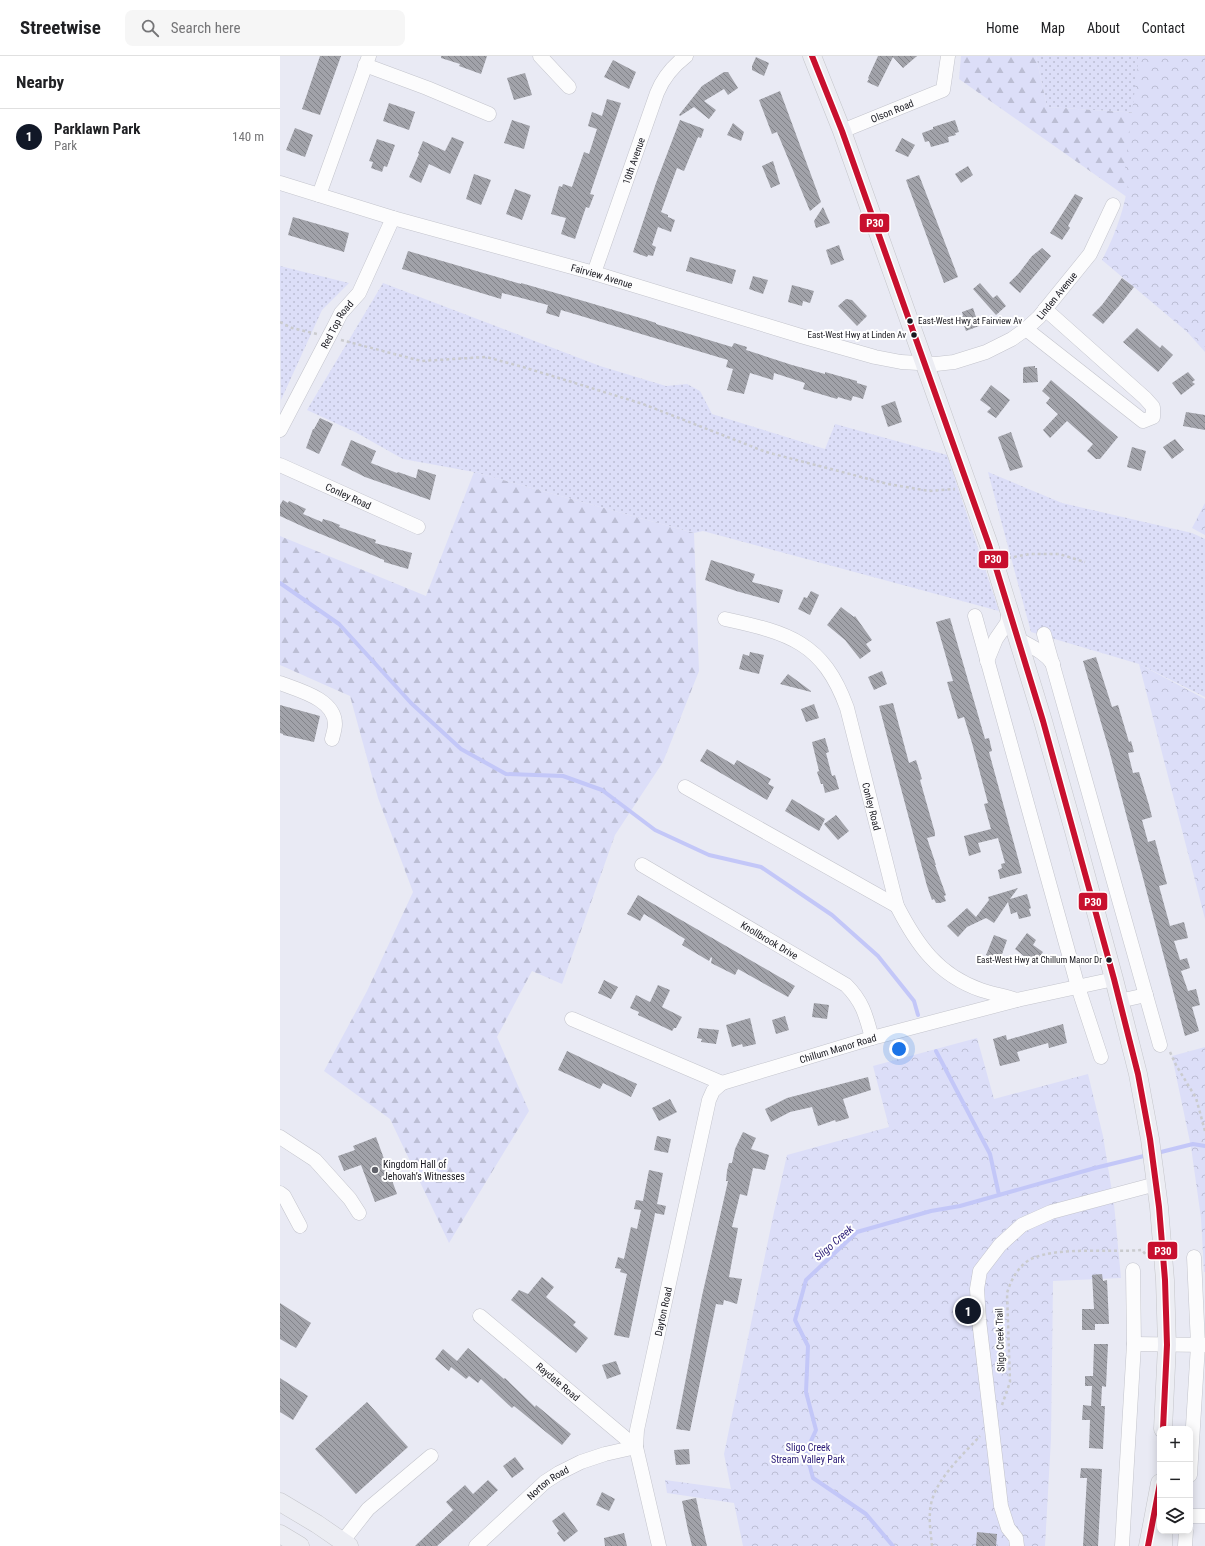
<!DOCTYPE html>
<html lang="en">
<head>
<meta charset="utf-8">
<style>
	body { margin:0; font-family:"Roboto Condensed",sans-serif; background:#f6f6f6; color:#202124 }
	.controls { position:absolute; right:12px; bottom:12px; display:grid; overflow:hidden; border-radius:8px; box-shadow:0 2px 10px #0003 }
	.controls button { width:36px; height:36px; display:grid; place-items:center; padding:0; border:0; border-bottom:1px solid #e0e0e0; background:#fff; color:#202124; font:20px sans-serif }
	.you { position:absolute; left:619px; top:993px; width:14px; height:14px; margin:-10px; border:3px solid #fff; border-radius:50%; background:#1a73e8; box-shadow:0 0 0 6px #1a73e833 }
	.badge { display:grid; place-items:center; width:26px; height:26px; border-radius:50%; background:#111827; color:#fff; font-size:13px; font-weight:700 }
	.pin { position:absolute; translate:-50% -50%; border:2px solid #fff; box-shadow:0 1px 4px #0006 }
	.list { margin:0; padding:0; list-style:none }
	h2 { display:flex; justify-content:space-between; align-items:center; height:52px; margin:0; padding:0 16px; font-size:17px }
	h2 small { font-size:13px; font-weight:400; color:#757577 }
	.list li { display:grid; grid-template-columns:26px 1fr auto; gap:12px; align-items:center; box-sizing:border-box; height:56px; padding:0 16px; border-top:1px solid #e0e0e0 }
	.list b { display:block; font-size:15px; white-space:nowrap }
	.list p { margin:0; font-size:13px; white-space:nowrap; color:#757577 }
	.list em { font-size:13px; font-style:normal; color:#757577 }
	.icon { flex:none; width:22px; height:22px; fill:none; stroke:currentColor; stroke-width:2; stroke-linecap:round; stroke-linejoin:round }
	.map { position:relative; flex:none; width:925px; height:1490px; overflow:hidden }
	header { display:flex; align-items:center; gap:24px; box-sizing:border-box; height:56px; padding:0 20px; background:#fff; border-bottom:1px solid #e0e0e0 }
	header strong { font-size:19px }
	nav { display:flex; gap:22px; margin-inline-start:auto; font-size:14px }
	.search { width:280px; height:36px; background:#f6f6f6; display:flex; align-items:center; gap:10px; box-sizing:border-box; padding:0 14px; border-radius:8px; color:#757577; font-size:15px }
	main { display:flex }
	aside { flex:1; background:#fff }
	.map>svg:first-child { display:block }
</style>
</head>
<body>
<header>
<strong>Streetwise</strong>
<div class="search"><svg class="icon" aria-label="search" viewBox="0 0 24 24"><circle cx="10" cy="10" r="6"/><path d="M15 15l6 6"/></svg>Search here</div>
<nav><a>Home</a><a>Map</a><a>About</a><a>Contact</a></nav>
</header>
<main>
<aside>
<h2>Nearby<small></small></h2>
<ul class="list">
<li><span class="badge">1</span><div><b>Parklawn Park</b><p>Park</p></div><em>140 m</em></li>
</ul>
</aside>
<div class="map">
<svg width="925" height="1490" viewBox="0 0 925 1490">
	<defs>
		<pattern id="grass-dots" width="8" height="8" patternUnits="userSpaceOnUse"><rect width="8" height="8" fill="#dcdef8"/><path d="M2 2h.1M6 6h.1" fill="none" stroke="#bcbed4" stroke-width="1.8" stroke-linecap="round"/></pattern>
		<pattern id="forest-firs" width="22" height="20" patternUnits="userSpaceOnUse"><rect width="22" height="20" fill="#dcdef8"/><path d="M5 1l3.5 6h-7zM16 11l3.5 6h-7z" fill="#bcbed4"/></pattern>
		<pattern id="park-crowns" width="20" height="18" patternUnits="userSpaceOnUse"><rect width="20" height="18" fill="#dcdef8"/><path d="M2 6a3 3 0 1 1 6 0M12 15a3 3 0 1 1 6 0" fill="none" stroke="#bcbed4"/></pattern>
		<pattern id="building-back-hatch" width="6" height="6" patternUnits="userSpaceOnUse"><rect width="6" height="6" fill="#a1a2a9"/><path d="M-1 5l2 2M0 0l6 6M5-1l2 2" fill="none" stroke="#828389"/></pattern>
	</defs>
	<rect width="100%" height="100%" fill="#e9eaf4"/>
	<path fill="url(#grass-dots)" d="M756,0H858L860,57L767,51Z
		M0,210L69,227L42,254L1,344Z
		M103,227L320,310L386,330L407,328L420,335L432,358L545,393L555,368L667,399L719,555L423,475L414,477L194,416L123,403L75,376L27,354Z
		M708,416L782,447L912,477L925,483V641L859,608L751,576Z"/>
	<path fill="url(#forest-firs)" d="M681,0H756L767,51L859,57L858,0H925V296L838,198L861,151L679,23Z
		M194,416L414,477L419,615L383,706L335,779L282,928L252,915L217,981L249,1055L169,1187L110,1063L44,1015L87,935L133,836L98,742L70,640L0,609V480L146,540Z"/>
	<path fill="url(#park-crowns)" d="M859,0H925V291L822,204C836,177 844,154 849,123L844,120Z
		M925,447V479L912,472Z
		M859,608L925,643V863Z
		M697,982L714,1043L808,1018L823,1080L834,1148L841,1222L773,1225L771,1383L765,1490H463L454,1447L387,1437L385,1424L451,1433L444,1398L494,1156L507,1099L609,1071L593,1010Z
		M925,991V1216H924L921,1162L911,1091L892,1000Z"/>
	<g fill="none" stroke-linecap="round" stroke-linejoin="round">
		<path stroke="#c3c7f8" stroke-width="4" d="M0,527L59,568L131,647L181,693L226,718L283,720L322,734L375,774L429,799L481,811L552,859L598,900L634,945L638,959
			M656,995L710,1098L719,1139
			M877,1097L913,1088L925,1090
			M613,1490L586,1458L533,1422L526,1396L536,1374L526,1336L528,1290L515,1264L526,1224L577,1176L651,1155L680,1150L815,1112L868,1099"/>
	</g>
	<path fill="url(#building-back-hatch)" d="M40,0H61L40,59L22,53Z
		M161,0H207L201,18L179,10L180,8L161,2Z
		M598,0H637L623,12L613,1L598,31L587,26L589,23L588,22Z
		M476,1L489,7L484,20L472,14V10Z
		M333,4L356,16L349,33L324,21Z
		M444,16H448L458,32L448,39L444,33L424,45L436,54L429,63L414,51L400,60L399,59L422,30Z
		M245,17L252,39L234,44L227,22Z
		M500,35L541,146L530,155L497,76L492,78L479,44Z
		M327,43L341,47L310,138L314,139L309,152L306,151L295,183L281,178L286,162L271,158L279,130L282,131L283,128L292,131L304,96L309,98L317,73L308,70L312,56L322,60Z
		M109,47L135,56L129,74L103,65Z
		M232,64L250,70L244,93L224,87Z
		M400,64L424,73L421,82L418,81L404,115L397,112L381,156L388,159V161L395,164L391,176L378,171L372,189L376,191L373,200L368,199L367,201L353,196L376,127Z
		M675,64L679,76L675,77L676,79L668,81L669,86L651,91L649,85L645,86L642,77L653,73V71Z
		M453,67L464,76L461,85L447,79Z
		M15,72L33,79L25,101L6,94Z
		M172,81L184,86L170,118L149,108L141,127L129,121L139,98L138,97L143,85L165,95Z
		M622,82L635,89L628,101L615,95Z
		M97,83L115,89L107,111L104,110L102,116L91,112L93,106L89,105Z
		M493,105L500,128L491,132L482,110Z
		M688,110L693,119L681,127L675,118Z
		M194,118L211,124L201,149L186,143Z
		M639,119L678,221L664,227L626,124Z
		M235,133L251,139L242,164L226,158Z
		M795,138L803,142L788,170L790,172L782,184L770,177Z
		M543,151L550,167L536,172L534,165Z
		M13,161L69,177L64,196L8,179Z
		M559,189L564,204L551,209L546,194Z
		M762,192L771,200L740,237L729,227L739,217L752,200Z
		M128,195L241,228V227L307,246L367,264L376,267V268L452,291L454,287L467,291L466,294L512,309L545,318V316L577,325V327L587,330L583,343L573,340L571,345L558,341L557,343L523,333L525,327L494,317L493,324L470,317L464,338L447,334L453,313L446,311L448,304L281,254L279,261L266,257L268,249L222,237L221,243L122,213Z
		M410,201L456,214L452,228L406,215Z
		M473,220L488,224L483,238L469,233Z
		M842,222L854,231L839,250L823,268L812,259L822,249Z
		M700,227L713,242L717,239L726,250L716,259L693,233Z
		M512,229L534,235L530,247L523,245L522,250L508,246Z
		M566,243L572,244L587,260L577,270L558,250Z
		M693,252L699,270L686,275L681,261L683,260L682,256Z
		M857,272L880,292L882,289L893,299L878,316L843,286Z
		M755,310V312H757L758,326L743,327V313L744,311Z
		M908,316L915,324L912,326L915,328L901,339L892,327Z
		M771,324L838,381L820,403H816L807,395L813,388L787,365L770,382L763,374L778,358L766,347L770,342L762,335Z
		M711,329L730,344L716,362L707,356L711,352L700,344Z
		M615,345L622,366L608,371L601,350Z
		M906,356L925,359V374L903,370Z
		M40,362L53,368L39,398L26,392L33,373H34Z
		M731,376L743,411L730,415L718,381Z
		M895,383L904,394L892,403L883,391Z
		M71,384L96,395L91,407L117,417L118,416L135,422H136L138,413L156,419L150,444L85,421L61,409Z
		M852,391L866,395L861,415L847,411Z
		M3,444L8,447L9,445L26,453L23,458L42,466L43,463L50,465L60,469L59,471L96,484L95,487L132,497L128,513L104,506V504L26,472L0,460V449Z
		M431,504L475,518L472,526L503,534L499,547L456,535L425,524Z
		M531,535L539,539L530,559L518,553L524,541L527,542Z
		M561,551L574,561L575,560L592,584L586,588L591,595L580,603L565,584L547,569Z
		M670,562L705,683L709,682L712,695L709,696L742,817L720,823L718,814L722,812L721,808L725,807L718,782L698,787L701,796L689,800L684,780L711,773L704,748L708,747L692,687L684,661L678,663L667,626L673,625L656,566Z
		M470,596L484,599L479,618L459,613L463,598L469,600Z
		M816,601L832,651L838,649L849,686L851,685L854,696L848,697L853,717L859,716L869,749L872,761L862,764L868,786L875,784L887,828L879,830L890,870L904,866L908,882L894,885L900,904L907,902L910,912L901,915L908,935L916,933L920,949L912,951L919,975L905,980L829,694L803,605Z
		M602,615L607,628L594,634L588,621Z
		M508,618L531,635V636L500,628Z
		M613,647L629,707L636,704L642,723L640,724L655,777V780L647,782L656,809H655L666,839L664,840L666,845L660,847H656L654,843L652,844L647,830L599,650Z
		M534,648L539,662L526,666L521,653Z
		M0,649L40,660L34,686L3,679V678L0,677Z
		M545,682L549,696L546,697L552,720L555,719L559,733L545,737L543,728H541L537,716L539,715L532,686Z
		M427,693L454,709L457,704L491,723L488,728L494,731L487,744L420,705Z
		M512,743L545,763L539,775L505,755Z
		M556,759L569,775L558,784L544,768Z
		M738,832L730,843L747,838L751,852L749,853L751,860L739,863L737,856L731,858L728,846L714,867L706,862L687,871L678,881L667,870L687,852L696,861L709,844L708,841Z
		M358,839L515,930L508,941L458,913L455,919L431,907L432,902L431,901L429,905L402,889L405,883L364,858L360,865L347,858Z
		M747,877L756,884L753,889L763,896L754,908L735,893Z
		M714,879L727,884L720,904L706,899Z
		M324,924L338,931L331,943L318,937Z
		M378,929L390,934L382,951L402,961L396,972H394L392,975L358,959L359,956L350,952L356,939L370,946Z
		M534,947L549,949L547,963L532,961Z
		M505,960L509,974L496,978L492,964Z
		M470,962L476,988L463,991L462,988L452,991L446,969Z
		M783,968L787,987L769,992L768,987L737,996L740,1005L720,1010L713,983L726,979L727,984Z
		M419,972L439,974L436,988L421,986L422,983L417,982Z
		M287,995L357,1028L351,1041L323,1027L320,1033L278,1014Z
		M588,1021L591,1034L563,1043L569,1062L556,1066L555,1064L538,1070L532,1051L510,1056L491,1066L485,1053L507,1042Z
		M390,1043L397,1056L379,1065L372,1052Z
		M463,1076L476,1082L471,1093L489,1099L485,1114L473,1112L467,1140L460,1138L452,1171L458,1172L449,1221L462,1223L457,1248L444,1244L443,1249L436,1248L410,1375L396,1373L422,1240L448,1125H446L447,1115L449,1107H452L455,1093Z
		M377,1080L391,1083L388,1097L374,1094Z
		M96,1081L117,1138L95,1146L81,1109L64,1115L58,1100L75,1094L73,1090Z
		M369,1114L383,1117L377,1148L386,1150L384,1159L375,1157L374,1163L349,1282L334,1279L347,1218L340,1216L341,1213L335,1212L338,1201L344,1203L351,1171L357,1173L361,1154L354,1153L356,1144L363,1145Z
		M822,1218L823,1225L827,1224L829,1268H815V1274H802V1253H814L812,1219Z
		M262,1221L274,1231L266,1241L296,1266L293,1269L308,1282L296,1297L231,1244L239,1234L248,1238Z
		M0,1247L31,1267L16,1292L0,1283Z
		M814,1288H828L826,1331L822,1330L821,1350H825L823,1393L809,1392L810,1364H802L803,1349L811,1350L812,1330H805V1320H813Z
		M188,1292L224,1323L225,1322L255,1351L256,1349L291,1378L282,1389L234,1350L232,1352L201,1323L198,1327L189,1320L186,1323L171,1311L169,1315L155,1303L163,1293L177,1305Z
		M336,1305L341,1318L327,1323L322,1309Z
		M0,1322L28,1340L13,1364L0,1356Z
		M87,1346L128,1391L76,1438L35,1393Z
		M409,1393L410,1408L396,1409L394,1394Z
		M235,1401L244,1413L232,1422L223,1410Z
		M801,1412L822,1413L818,1490H803L807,1422H800Z
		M208,1424L218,1434L184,1466L157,1490H135L173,1454L166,1446L185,1429L193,1438Z
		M322,1436L335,1443L329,1455L316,1449Z
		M416,1442L419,1456L427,1490H412L408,1474L402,1445Z
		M284,1456L298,1475L284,1486L277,1477L279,1475L272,1465Z
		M697,1476L717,1478L716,1490H696Z
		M344,1477L347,1490H325L324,1482Z"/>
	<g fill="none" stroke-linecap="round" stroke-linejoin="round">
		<g stroke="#c3c4cc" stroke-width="15">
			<g id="minor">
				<path d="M260,0L289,31"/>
				<path d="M85,9L147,32L209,58"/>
				<path id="s1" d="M562,75L663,34L668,0"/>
				<path id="s2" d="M0,127L113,162L314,217L521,280L595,301L621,306L656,308L674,306L706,296L732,283L746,273L759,261L810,198L833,149"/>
				<path d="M39,139L89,0"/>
				<path id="s3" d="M314,217L377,37C383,22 393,10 406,0"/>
				<path d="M746,273L863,365L873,361V351L865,342L765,253"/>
				<path id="s4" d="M0,374L55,269L61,257L79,237L113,162"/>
				<path id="s5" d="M0,409L138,471"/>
				<path d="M695,560L798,931L821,1001"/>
				<path id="s6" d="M445,563C509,577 543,586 567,652L617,850C637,889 658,919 701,934C713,938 725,940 737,944"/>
				<path d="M764,578L880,989"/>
				<path d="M738,583C750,590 765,596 773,608"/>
				<path d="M707,605L716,583L727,567L729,553"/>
				<path d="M0,627C18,634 55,643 55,668C55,673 53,679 52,683"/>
				<path d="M405,731L617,850"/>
				<path id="s7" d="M362,809L566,929C583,946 586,960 592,982"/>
				<path d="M839,945L866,939"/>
				<path id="s8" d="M292,963L442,1027L592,982L737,944L834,923"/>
				<path d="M0,1081L35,1104L70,1143L79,1157"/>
				<path d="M0,1137L4,1140L20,1170"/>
				<path id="s9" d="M200,1260L356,1391"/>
				<path d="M854,1288L925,1289"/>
				<path d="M910,1419L918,1289L914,1201"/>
				<path d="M910,1460H925"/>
				<path d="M62,1486L88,1453L151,1400"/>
				<path id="s10" d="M196,1490L265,1426L279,1417L301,1406L325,1398L356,1391"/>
				<path id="s11" d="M379,1490L356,1391L357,1374L429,1044L433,1035L442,1027"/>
				<path d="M737,1490L736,1482L728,1472L721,1450L699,1264L697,1233L700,1215L720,1189L742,1169L771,1156L876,1128"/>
				<path d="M842,1490L854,1288L853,1214"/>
				<path d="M905,1490L906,1475"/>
			</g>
		</g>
		<g stroke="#c4c5ca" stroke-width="19">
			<path id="major" d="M532,0L562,75L709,489L763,665L794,775L834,923L858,1018L870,1083L879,1151L885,1224L887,1289L883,1373
				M0,1446L37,1468L69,1490
				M0,1478L20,1490
				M868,1490L880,1427
				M883,1490V1475"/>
		</g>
		<path stroke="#cacbce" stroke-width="2.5" stroke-dasharray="3 3" stroke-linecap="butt" d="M0,266L12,272L37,278
			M61,284L141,305L206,301L243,311L363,348L486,396L608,428L649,435L675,433
			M728,502L750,498H779L805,506
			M890,996L896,1009L916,1042L925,1075
			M722,1349L730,1326L727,1237C731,1224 738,1210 751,1203C779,1190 830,1197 862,1194L866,1199L870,1198
			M652,1490C651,1479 649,1467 650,1456C651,1427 681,1401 700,1380"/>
		<use href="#minor" stroke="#fcfcfd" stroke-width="14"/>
		<use href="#major" stroke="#ecedf3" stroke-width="18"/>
		<g stroke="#fff" stroke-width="9">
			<path id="bus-1" d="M532,0L562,75L709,489L763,665L834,923L858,1018L870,1083L879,1151L885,1224L887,1289L883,1373
				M868,1490L880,1427"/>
		</g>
		<use href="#bus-1" stroke="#c8102e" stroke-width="6"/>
	</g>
	<g fill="#18181f" stroke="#fff" stroke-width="1.5">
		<circle cx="630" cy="265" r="3.5"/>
		<circle cx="634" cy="279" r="3.5"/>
		<circle cx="829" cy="904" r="3.5"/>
	</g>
	<circle fill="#61626a" stroke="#fff" stroke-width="1.5" cx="95" cy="1114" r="4"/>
	<g text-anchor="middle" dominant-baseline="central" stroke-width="4" stroke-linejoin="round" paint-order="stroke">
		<g font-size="9" fill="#18181f" stroke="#fff" text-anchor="end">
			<text x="638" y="265" text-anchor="start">East-West Hwy at Fairview Av</text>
			<text x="626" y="279">East-West Hwy at Linden Av</text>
			<text x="822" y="904">East-West Hwy at Chillum Manor Dr</text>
		</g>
		<g font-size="10" fill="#18181f" stroke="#fff">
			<text stroke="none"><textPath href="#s1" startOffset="54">Olson Road</textPath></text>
			<text stroke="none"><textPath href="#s3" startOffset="119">10th Avenue</textPath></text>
			<text stroke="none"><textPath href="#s2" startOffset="335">Fairview Avenue</textPath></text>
			<text stroke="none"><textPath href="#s2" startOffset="825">Linden Avenue</textPath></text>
			<text stroke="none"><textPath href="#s4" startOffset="120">Red Top Road</textPath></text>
			<text stroke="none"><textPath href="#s5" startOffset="75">Conley Road</textPath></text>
			<text stroke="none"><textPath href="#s6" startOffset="262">Conley Road</textPath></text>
			<text stroke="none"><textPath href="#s7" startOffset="148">Knollbrook Drive</textPath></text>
			<text stroke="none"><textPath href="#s8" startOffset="284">Chillum Manor Road</textPath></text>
			<text stroke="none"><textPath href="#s11" startOffset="240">Dayton Road</textPath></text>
			<text transform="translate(720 1284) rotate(-92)">Sligo Creek Trail</text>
			<text stroke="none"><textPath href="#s9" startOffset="102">Raydale Road</textPath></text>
			<text stroke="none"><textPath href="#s10" startOffset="96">Norton Road</textPath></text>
		</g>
		<g font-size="10" fill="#18181f" stroke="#fff" text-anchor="start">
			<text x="103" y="1108">Kingdom Hall of<tspan x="103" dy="12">Jehovah’s Witnesses</tspan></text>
		</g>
		<g font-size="10" fill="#281975" stroke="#fff">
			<text x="528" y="1391">Sligo Creek<tspan x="528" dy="12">Stream Valley Park</tspan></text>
		</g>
		<g font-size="11" font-style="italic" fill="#281975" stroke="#fff">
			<text transform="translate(554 1187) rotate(-41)">Sligo Creek</text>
		</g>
	</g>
	<g stroke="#fff" stroke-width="1.5">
		<rect x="579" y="157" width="31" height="20" rx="4" fill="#c8102e"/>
		<rect x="698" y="494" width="31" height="19" rx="4" fill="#c8102e"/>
		<rect x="798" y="836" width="30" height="19" rx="4" fill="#c8102e"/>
		<rect x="867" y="1185" width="31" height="19" rx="4" fill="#c8102e"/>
	</g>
	<g font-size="11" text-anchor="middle" font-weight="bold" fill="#fff">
		<text x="595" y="171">P30</text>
		<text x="713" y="507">P30</text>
		<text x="813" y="850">P30</text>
		<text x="883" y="1199">P30</text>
	</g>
</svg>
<div class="controls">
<button>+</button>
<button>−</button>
<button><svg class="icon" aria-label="layers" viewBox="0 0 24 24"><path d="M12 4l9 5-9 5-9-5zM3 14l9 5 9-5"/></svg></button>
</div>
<div class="you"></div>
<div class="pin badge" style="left:688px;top:1255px">1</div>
</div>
</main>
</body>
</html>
